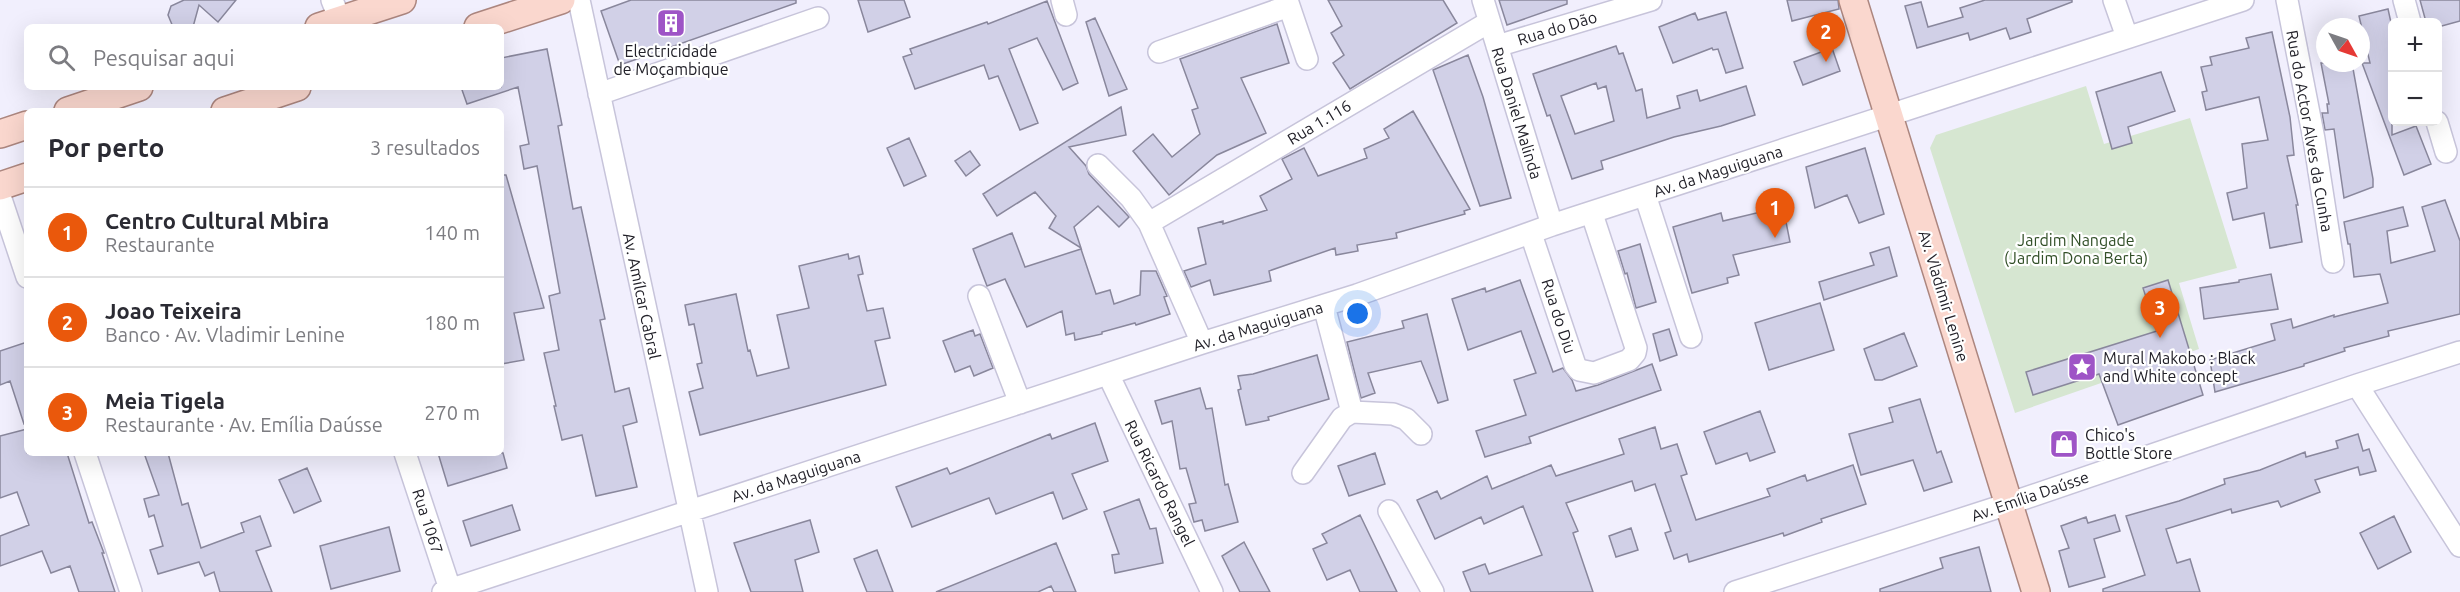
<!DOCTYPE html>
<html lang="pt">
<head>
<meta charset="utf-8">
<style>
	body { margin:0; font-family:Ubuntu,sans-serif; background:#f2f2f3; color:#2b2b33 }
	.controls { position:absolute; right:18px; top:18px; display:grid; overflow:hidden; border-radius:9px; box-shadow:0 6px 24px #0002 }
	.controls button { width:54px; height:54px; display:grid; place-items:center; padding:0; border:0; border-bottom:2px solid #e1e1e2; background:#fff; color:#2b2b33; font:30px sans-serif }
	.compass { position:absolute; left:2316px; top:18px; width:54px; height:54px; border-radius:50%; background:#fff; box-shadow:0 6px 24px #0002; rotate:130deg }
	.you { position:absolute; left:1358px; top:314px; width:21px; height:21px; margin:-15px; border:4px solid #fff; border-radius:50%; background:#1a73e8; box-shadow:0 0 0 9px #1a73e833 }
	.badge { display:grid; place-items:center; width:39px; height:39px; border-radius:50%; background:#ea580c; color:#fff; font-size:20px; font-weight:700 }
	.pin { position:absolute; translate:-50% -50px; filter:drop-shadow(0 2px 3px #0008) }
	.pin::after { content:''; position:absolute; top:32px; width:21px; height:18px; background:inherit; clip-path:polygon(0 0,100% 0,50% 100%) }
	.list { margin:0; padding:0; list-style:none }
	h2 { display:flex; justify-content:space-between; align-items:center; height:78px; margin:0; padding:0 24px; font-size:26px }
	h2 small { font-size:20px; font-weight:400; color:#7c7c81 }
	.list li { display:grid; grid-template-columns:39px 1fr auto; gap:18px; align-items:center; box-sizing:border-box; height:90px; padding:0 24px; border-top:2px solid #e1e1e2 }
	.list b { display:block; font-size:22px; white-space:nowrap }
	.list p { margin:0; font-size:20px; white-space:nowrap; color:#7c7c81 }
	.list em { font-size:20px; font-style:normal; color:#7c7c81 }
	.icon { flex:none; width:33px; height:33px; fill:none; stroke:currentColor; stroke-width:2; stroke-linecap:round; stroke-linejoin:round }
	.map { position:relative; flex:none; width:2460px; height:592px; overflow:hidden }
	.search { position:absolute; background:#fff; box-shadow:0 6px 24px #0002; left:24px; top:24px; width:480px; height:66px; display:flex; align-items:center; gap:15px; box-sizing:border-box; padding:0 21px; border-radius:9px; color:#7c7c81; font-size:22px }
	.panel { position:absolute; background:#fff; box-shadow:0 6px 24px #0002; left:24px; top:108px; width:480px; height:348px; border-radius:9px }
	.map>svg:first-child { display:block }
</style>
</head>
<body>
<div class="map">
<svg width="2460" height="592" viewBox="0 0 2460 592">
	<rect width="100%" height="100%" fill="#f1effd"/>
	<path fill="#d6e6d1" d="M2086,86L2104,144L2190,118L2237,268L2179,283L2199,349L2015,413L1930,148L1936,135Z"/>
	<path fill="#d1d0e7" stroke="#89879c" stroke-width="1.5" fill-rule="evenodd" d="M184,0H236L218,22L199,5L193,27H173L168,15L171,6Z
		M631,0H796V3L620,65L601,11Z
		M858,0H904L910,17L868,32Z
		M1328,0H1443L1457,23L1350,89L1333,63L1344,55L1331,33L1342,26Z
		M1499,0H1567V4L1507,25Z
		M1787,0H1838L1839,9L1792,21Z
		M1985,0H2072V2L2027,19L2031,32L2010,39L2006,28L1970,40L1968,33L1917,48L1905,6L1921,2L1928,27L1963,17L1960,8Z
		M2420,0H2460V21L2438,27V22H2426Z
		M1047,1L1078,83L1063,90L1037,38L1009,49L1038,123L1020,130L998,76L989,79L984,65L915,89L903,57L912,54L910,49L987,22L988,24Z
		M2388,9L2392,27V135L2416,126L2431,164L2404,175L2362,63H2370L2359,16Z
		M1726,12L1743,68L1726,73L1718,49L1713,50L1712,48L1673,63L1659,27L1695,13L1698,20Z
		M1095,18L1127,89L1109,96L1086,22Z
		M1277,24L1289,63L1241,78L1266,133L1217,155L1169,195L1133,151L1153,134L1172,157L1200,134L1192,110L1198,108L1180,59Z
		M2272,32L2290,117L2294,155L2287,156L2298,205H2296L2302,242L2270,248L2264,213L2233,220L2227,193L2247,188L2242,144L2268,140L2259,97L2206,110L2202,92L2207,91L2201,67L2212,65L2210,57L2249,48L2246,38Z
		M1616,46L1619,54L1623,53L1636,91L1642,89L1647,118L1680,108L1677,96L1697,90L1700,101L1746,86L1755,115L1721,126L1674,137L1601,161L1603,169L1572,179L1550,115L1547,116L1533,74ZM1596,83L1598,89L1606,86L1614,121L1575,134L1561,96Z
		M1832,48L1840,71L1803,85L1794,62Z
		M547,49L562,125L558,126L573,209L581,207L605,319L600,320L615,392L629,388L637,422L623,426L637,487L596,496L582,435L562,440L554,406H556L544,353L559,350L549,296L560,293L537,166L524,169L520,146L529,144L518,87L467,104L461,87H501V58Z
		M1468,55L1483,97L1511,198L1480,206L1433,70Z
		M2321,63H2352L2373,179V187L2344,198L2334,129L2325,130L2322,113H2328L2327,104H2329Z
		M2161,72L2175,111L2128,127L2132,143L2112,149L2096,92Z
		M1121,107L1126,135L1069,147L1086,166L1089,174L1129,217L1119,227L1098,206L1074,227L1081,248L1049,228L1056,216L1035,192L997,216L983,194Z
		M1413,111L1470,209L1464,211L1465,214L1396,233L1397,238L1357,245L1358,251L1336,255L1335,248L1269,271L1271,281L1214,295L1210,280L1191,287L1184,271L1206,264L1198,228L1223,221V224L1267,210L1260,196L1292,179L1282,159L1304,148L1318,176L1367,158L1364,149L1389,138L1384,129Z
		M909,138L926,176L904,186L887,148Z
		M1865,148L1884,214L1859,223L1847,195L1815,208L1806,167Z
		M970,151L980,165L966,176L955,161Z
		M501,175H506L544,308L514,313L524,360L501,364Z
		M2445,200L2460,241V314L2388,331L2389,336L2344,348L2345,351L2304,364V366L2215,392L2210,360L2275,340L2271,324L2291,319L2293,328L2334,315V317L2388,303L2380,274L2354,277L2350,244H2348L2344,222L2403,207L2408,226L2387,231L2391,263L2435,251L2422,207Z
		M1782,202L1790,242L1733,255L1739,275L1727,278L1728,283L1692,293L1673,227L1721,213L1723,221L1765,211L1764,205Z
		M1012,233L1025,267L1081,249L1096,294L1110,290L1114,304L1140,295L1141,271H1156L1167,296L1164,297L1170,314L1136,325L1135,323L1102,332V334L1075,340L1074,333L1066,335L1062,311L1027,327L1005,279L987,286L973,249Z
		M1640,244L1656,302L1636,308L1627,273L1625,274L1618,251Z
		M1889,247L1897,276L1824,300L1819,282L1874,265L1870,253Z
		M848,254L849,259L859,256L863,274L858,275L867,311L883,308L890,338L875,341L886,385L700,435L689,392L703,388L697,364L702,363L694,324L689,325L685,305L736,294L748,351L750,350L757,376L789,368L777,315L809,308L799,266Z
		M2271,274L2278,309L2204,319L2200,288L2239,282V280Z
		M1520,280L1553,372L1563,368L1572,380L1576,391L1598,385L1652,364L1661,390L1529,437L1531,443L1485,457L1476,431L1526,415L1514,380L1536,373L1521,331L1468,350L1452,299L1485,288L1486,292Z
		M2168,280L2203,395L2118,425L2099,374L2033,395L2026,372L2157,331L2143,288Z
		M1820,303L1834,350L1769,370L1755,323Z
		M1427,314L1448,400L1438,403L1421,361L1368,373L1375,393L1361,398L1347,342L1404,328L1402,321Z
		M1669,329L1677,355L1660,361L1653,334Z
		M973,330L975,336L980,334L993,368L974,376L970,366L955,372L943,341Z
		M1904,333L1917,366L1882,380H1875L1864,349Z
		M27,342V423L24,424L10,381L0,385V351Z
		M1317,355L1329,399L1268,417L1269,420L1246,425L1238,390L1241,389L1238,376L1253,374Z
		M1200,388L1206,409L1212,408L1225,485L1228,484L1238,522L1205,531L1202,520L1194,522L1189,504L1196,503L1186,468L1180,469L1172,421L1162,424L1155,401Z
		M1920,399L1937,453L1941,451L1952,482L1924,491L1913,460L1861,475L1849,434L1893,422L1889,408Z
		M1760,411L1775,452L1750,461L1747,453L1716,464L1704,432Z
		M1095,423L1108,461L1072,474L1087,509L1063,519L1053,492L996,514L989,498L912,527L896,487L947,468L950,474L1050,434L1052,439Z
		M1655,427L1661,449L1677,444L1687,474L1681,476L1696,520L1770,496L1767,489L1805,475L1807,481L1853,465L1866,504L1821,519L1822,522L1784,536L1783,533L1689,562L1687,554L1674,559L1665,533L1671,531L1655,484L1635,491L1632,481L1566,503L1578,531L1573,533L1593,592H1471L1463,572L1485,564L1489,574L1542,555L1523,506L1484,524L1481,517L1435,539L1417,500L1437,491L1441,499L1487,476L1492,489L1551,465L1556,476L1624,454L1619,439Z
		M27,429V453H67L89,523L92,522L104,553H102L115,592H79L70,566L51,573L42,551L0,566V536L29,525L17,492L0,498V436Z
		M2358,434L2363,451L2369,449L2376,471L2360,475L2358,467L2315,480L2320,492L2281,507L2278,501L2232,513L2231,509L2166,529L2177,563L2190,559L2200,592H2103V589L2145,575L2126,516L2179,501L2225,484L2224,479L2260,470L2305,452L2306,457L2338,448L2336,441Z
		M144,453H168L182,505L188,503L201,548L244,532L241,523L260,516L271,546L256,551L272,592H220L214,572L205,576L199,562L158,574L150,550L163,546L154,515L149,517L144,499L159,495Z
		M438,453H503L507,468L448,486Z
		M1375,453L1385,484L1349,496L1338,466Z
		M307,468L321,501L294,513L279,480Z
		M1139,499L1150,529L1156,528L1163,563L1115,573L1112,555L1119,554L1104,512Z
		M512,505L520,530L471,546L463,521Z
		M1360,515L1397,592H1360L1350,570L1327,580L1313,549L1327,543L1322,534Z
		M2115,515L2120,531L2094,539L2105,577L2069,587L2059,551L2069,548L2061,526L2086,517L2088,523Z
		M2394,516L2411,552L2378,569L2360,533Z
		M810,520L819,552L795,560L803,592H751L734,543Z
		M389,527L400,571L331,589L320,546Z
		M1631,528L1638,550L1616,557L1609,536Z
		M1244,542L1270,592H1240L1222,556Z
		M1056,543L1076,592H1054L1051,586L1038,592H936Z
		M1979,547L1991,592H1880V589L1943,568L1940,558Z
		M877,550L893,592H867L854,559Z"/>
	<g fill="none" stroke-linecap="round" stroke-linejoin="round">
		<g stroke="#c7c4da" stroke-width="24">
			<path id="minor" d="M332,0L340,20
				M579,0L707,592
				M1062,0L1066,15
				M1287,0L1307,59
				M1483,0L1552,225
				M2114,0L2127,37
				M2287,0L2314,139L2333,262
				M2404,0L2410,22
				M1497,46L1651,0
				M1159,52L1289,6
				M599,94L818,18
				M2437,122L2446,152
				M1098,165L1131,198L1149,223L1202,343
				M1645,195L1691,337
				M0,196L27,277
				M1149,223L1489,22
				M1531,234L1575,365L1579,370L1594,373L1629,360L1635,353L1636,348L1592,214
				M979,296L1020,403
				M1324,306L1352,412
				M1108,374L1212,592
				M2357,385L2460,546
				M85,453L131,592
				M405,453L450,589
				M1303,473L1342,418L1352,412L1393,414L1406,419L1421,434
				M1389,511L1433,592
				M443,592L1202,343L1357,295L1552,225L2243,0
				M1735,592L2008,504L2357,385L2460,352"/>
		</g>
		<g stroke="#ac867f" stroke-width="30">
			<path id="major" d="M1853,0L2036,592
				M319,27L402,0
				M478,27L561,0
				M68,111L139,87
				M225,111L297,87
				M0,134L27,125
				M0,186L27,177"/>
		</g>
		<use href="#minor" stroke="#fff" stroke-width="21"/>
		<use href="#major" stroke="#fad7ce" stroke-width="27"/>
	</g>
	<defs>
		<g id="building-square" transform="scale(1.5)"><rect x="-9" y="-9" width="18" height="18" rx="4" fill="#9e54c6" stroke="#fff"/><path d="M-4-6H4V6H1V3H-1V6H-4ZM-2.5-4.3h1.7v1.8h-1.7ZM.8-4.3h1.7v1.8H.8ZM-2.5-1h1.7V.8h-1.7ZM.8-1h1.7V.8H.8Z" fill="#fff"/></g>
		<g id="sight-square" transform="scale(1.5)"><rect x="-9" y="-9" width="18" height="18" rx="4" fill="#9e54c6" stroke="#fff"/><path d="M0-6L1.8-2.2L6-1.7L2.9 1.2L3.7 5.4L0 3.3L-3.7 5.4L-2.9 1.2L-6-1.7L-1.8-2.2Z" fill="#fff"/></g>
		<g id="shop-square" transform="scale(1.5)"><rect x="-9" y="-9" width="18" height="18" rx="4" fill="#9e54c6" stroke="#fff"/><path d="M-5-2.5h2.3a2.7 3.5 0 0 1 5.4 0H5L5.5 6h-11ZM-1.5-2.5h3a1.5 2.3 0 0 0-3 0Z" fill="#fff"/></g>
	</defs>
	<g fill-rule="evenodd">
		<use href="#building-square" x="671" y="23"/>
		<use href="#sight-square" x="2082" y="367"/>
		<use href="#shop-square" x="2064" y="444"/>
	</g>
	<g text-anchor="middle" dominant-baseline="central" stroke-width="4.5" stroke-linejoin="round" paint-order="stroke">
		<g font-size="16" fill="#222129" stroke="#fff">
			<text transform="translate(1557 28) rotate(-17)">Rua do Dão</text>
			<text transform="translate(1517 113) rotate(73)">Rua Daniel Malinda</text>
			<text transform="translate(1319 122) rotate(-31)">Rua 1.116</text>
			<text transform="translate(2310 131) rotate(80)">Rua do Actor Alves da Cunha</text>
			<text transform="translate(1718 171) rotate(-18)">Av. da Maguiguana</text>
			<text transform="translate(642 296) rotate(78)">Av. Amílcar Cabral</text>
			<text transform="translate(1944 296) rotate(73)">Av. Vladimir Lenine</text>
			<text transform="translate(1559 316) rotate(72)">Rua do Diu</text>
			<text transform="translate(1258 326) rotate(-17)">Av. da Maguiguana</text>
			<text transform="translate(796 476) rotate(-18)">Av. da Maguiguana</text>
			<text transform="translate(1160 483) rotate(64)">Rua Ricardo Rangel</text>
			<text transform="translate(2030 496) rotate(-19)">Av. Emília Daússe</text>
			<text transform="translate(428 521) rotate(72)">Rua 1067</text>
		</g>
		<g font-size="16" fill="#222129" stroke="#fff" text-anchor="start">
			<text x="671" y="51" text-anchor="middle">Electricidade<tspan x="671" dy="18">de Moçambique</tspan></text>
			<text x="2103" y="358">Mural Makobo : Black<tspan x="2103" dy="18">and White concept</tspan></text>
			<text x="2085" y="435">Chico's<tspan x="2085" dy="18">Bottle Store</tspan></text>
		</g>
		<g font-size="16" fill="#314f27" stroke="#fff">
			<text x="2076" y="240">Jardim Nangade<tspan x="2076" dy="18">(Jardim Dona Berta)</tspan></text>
		</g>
	</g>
</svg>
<div class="controls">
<button>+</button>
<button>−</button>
</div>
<svg class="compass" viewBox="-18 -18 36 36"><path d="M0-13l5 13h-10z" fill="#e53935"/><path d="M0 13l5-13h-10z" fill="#7c7c81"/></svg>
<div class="you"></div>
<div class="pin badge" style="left:1775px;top:238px">1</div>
<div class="pin badge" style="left:1826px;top:62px">2</div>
<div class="pin badge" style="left:2160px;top:338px">3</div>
<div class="search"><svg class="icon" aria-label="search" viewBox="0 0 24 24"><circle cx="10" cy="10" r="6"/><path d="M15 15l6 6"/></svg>Pesquisar aqui</div>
<section class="panel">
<h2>Por perto<small>3 resultados</small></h2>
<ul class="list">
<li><span class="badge">1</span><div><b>Centro Cultural Mbira</b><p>Restaurante</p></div><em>140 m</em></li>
<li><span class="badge">2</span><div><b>Joao Teixeira</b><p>Banco · Av. Vladimir Lenine</p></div><em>180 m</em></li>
<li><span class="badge">3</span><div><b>Meia Tigela</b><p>Restaurante · Av. Emília Daússe</p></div><em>270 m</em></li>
</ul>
</section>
</div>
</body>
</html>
